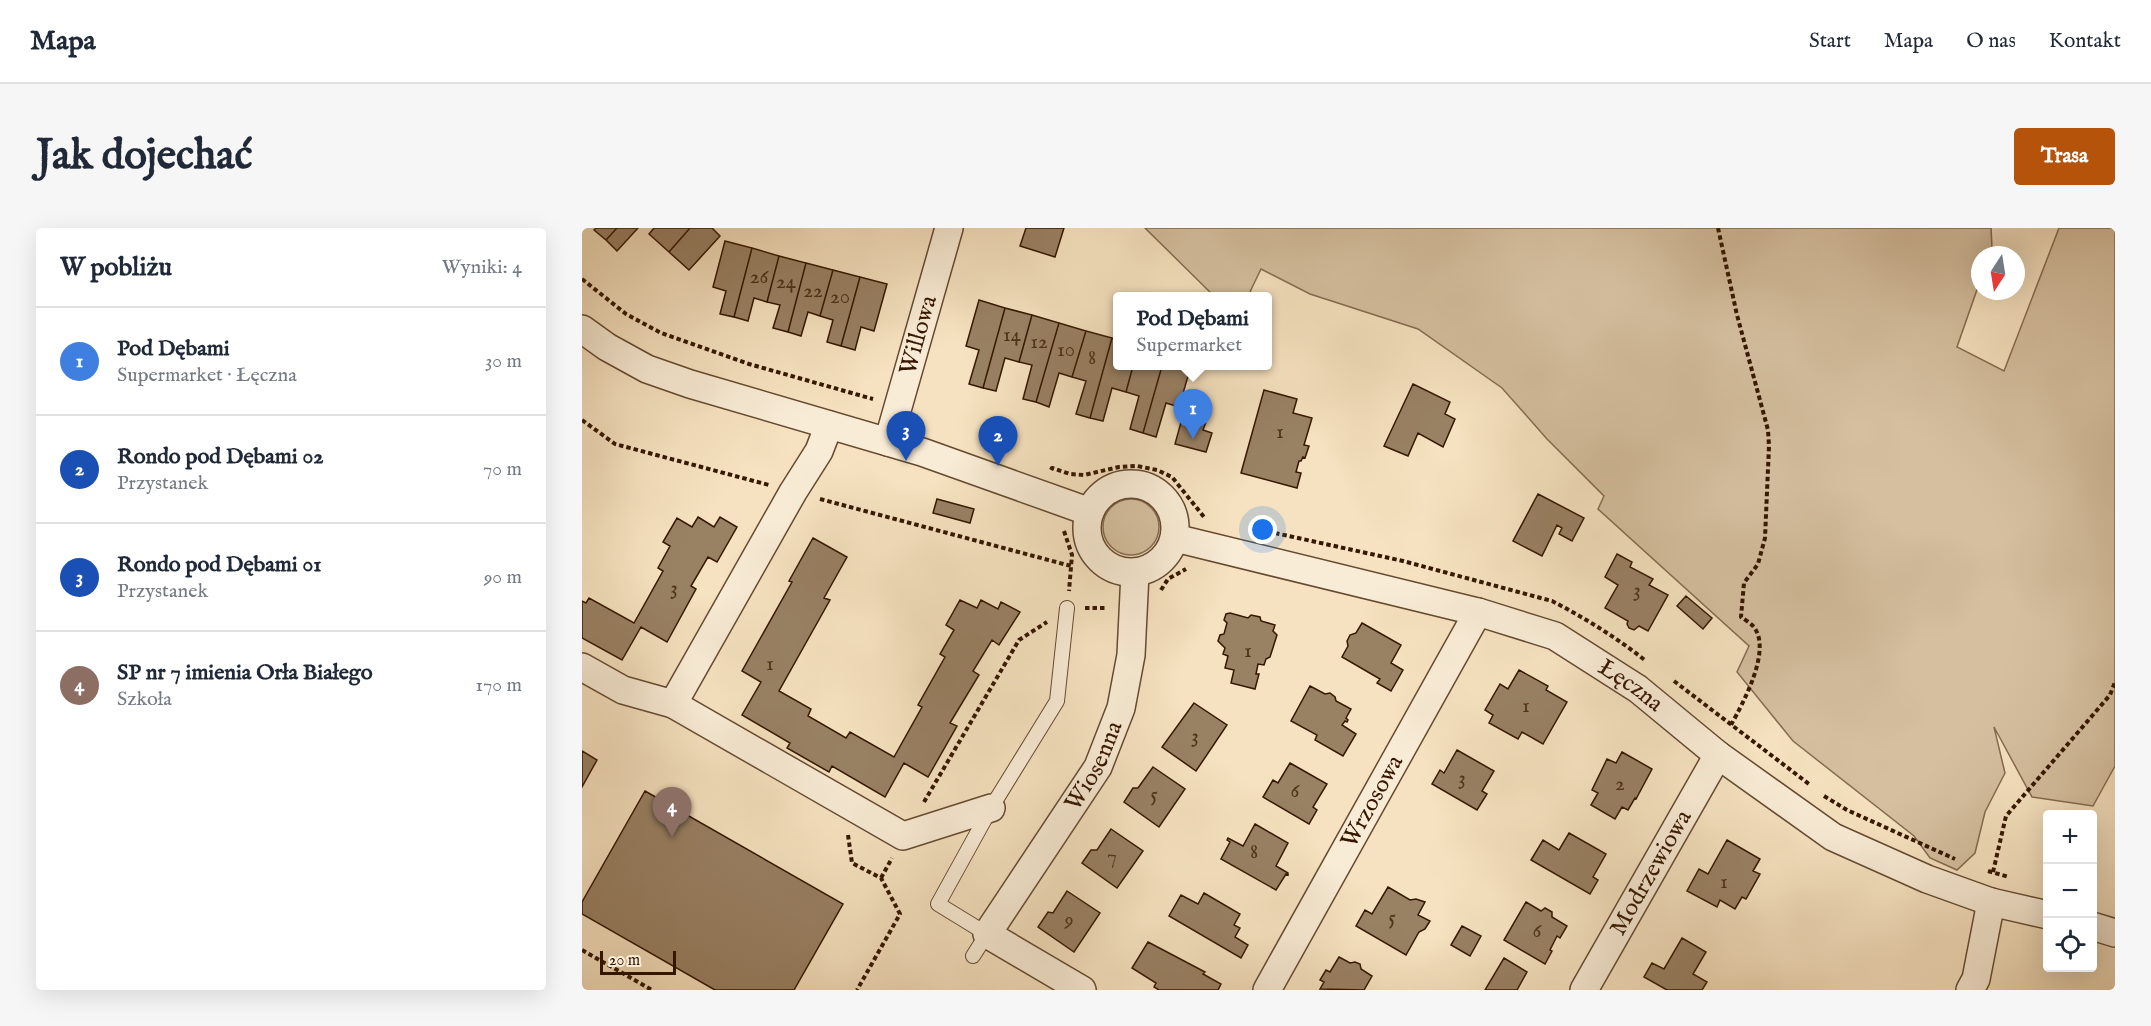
<!DOCTYPE html>
<html lang="pl">
<head>
<meta charset="utf-8">
<style>
	body { margin:0; font-family:"IM FELL English",serif; background:#f6f6f7; color:#1f2937 }
	.controls { position:absolute; right:18px; bottom:18px; display:grid; overflow:hidden; border-radius:6px; box-shadow:0 6px 24px #0002 }
	.controls button { width:54px; height:54px; display:grid; place-items:center; padding:0; border:0; border-bottom:2px solid #e0e1e3; background:#fff; color:#1f2937; font:30px sans-serif }
	.compass { position:absolute; left:1389px; top:18px; width:54px; height:54px; border-radius:50%; background:#fff; box-shadow:0 6px 24px #0002; rotate:192deg }
	.scale { position:absolute; left:18px; bottom:15px; width:76px; box-sizing:border-box; padding-left:6px; border:3px solid #351700; border-top:0; font-size:16px; line-height:21px; white-space:nowrap; color:#351700; -webkit-text-stroke:4px #f9ecd6; paint-order:stroke }
	.you { position:absolute; left:681px; top:302px; width:21px; height:21px; margin:-15px; border:4px solid #fff; border-radius:50%; background:#1a73e8; box-shadow:0 0 0 9px #1a73e833 }
	.badge { display:grid; place-items:center; width:39px; height:39px; border-radius:50%; background:#b45309; color:#fff; font-size:20px; font-weight:700 }
	.pin { position:absolute; translate:-50% -50px; filter:drop-shadow(0 2px 3px #0008) }
	.pin::after { content:''; position:absolute; top:32px; width:21px; height:18px; background:inherit; clip-path:polygon(0 0,100% 0,50% 100%) }
	.popup { position:absolute; left:531px; top:64px; width:159px; height:78px; box-sizing:border-box; display:grid; place-content:center; border-radius:6px; background:#fff; filter:drop-shadow(0 2px 4px #0005); font-size:20px; white-space:nowrap; color:#747a83 }
	.popup b { font-size:22px; color:#1f2937 }
	.popup::after { content:''; position:absolute; left:50%; top:100%; margin-left:-12px; border:12px solid transparent; border-top-color:#fff }
	.list { margin:0; padding:0; list-style:none }
	h2 { display:flex; justify-content:space-between; align-items:center; height:78px; margin:0; padding:0 24px; font-size:26px }
	h2 small { font-size:20px; font-weight:400; color:#747a83 }
	.list li { display:grid; grid-template-columns:39px 1fr auto; gap:18px; align-items:center; box-sizing:border-box; height:108px; padding:0 24px; border-top:2px solid #e0e1e3 }
	.list b { display:block; font-size:22px; white-space:nowrap }
	.list p { margin:0; font-size:20px; white-space:nowrap; color:#747a83 }
	.list em { font-size:20px; font-style:normal; color:#747a83 }
	.icon { flex:none; width:33px; height:33px; fill:none; stroke:currentColor; stroke-width:2; stroke-linecap:round; stroke-linejoin:round }
	.map { position:relative; flex:none; width:1533px; height:762px; overflow:hidden; border-radius:6px }
	header { display:flex; align-items:center; gap:36px; box-sizing:border-box; height:84px; padding:0 30px; background:#fff; border-bottom:2px solid #e0e1e3 }
	header strong { font-size:28px }
	nav { display:flex; gap:33px; margin-inline-start:auto; font-size:21px }
	.intro { display:flex; align-items:center; justify-content:space-between; box-sizing:border-box; height:144px; padding:0 36px }
	h1 { margin:0; font-size:42px }
	.button { padding:15px 27px; border-radius:6px; background:#b45309; color:#fff; font-size:21px; font-weight:700 }
	main { display:flex; gap:36px; padding:0 36px }
	aside { flex:1; background:#fff; border-radius:6px; box-shadow:0 6px 24px #0002 }
	.map>svg:first-child { display:block }
</style>
</head>
<body>
<header>
<strong>Mapa</strong>
<nav><a>Start</a><a>Mapa</a><a>O nas</a><a>Kontakt</a></nav>
</header>
<div class="intro"><h1>Jak dojechać</h1><a class="button">Trasa</a></div>
<main>
<aside>
<h2>W pobliżu<small>Wyniki: 4</small></h2>
<ul class="list">
<li><span class="badge" style="background:#3f7fe0">1</span><div><b>Pod Dębami</b><p>Supermarket · Łęczna</p></div><em>30 m</em></li>
<li><span class="badge" style="background:#1a4fb4">2</span><div><b>Rondo pod Dębami 02</b><p>Przystanek</p></div><em>70 m</em></li>
<li><span class="badge" style="background:#1a4fb4">3</span><div><b>Rondo pod Dębami 01</b><p>Przystanek</p></div><em>90 m</em></li>
<li><span class="badge" style="background:#8d6e63">4</span><div><b>SP nr 7 imienia Orła Białego</b><p>Szkoła</p></div><em>170 m</em></li>
</ul>
</aside>
<div class="map">
<svg width="1533" height="762" viewBox="0 0 1533 762">
	<rect width="100%" height="100%" fill="#f6e2c0"/>
	<filter id="stains"><feTurbulence type="fractalNoise" baseFrequency=".00333" numOctaves="4"/><feColorMatrix values="0 0 0 0 .2 0 0 0 0 .09 0 0 0 0 .02 0 0 0 .5 -.17"/></filter>
	<radialGradient id="worn" r=".72"><stop offset=".6" stop-color="#630" stop-opacity="0"/><stop offset="1" stop-color="#630" stop-opacity=".3"/></radialGradient>
	<path fill="#d5bf9f" stroke="#856b50" stroke-width="1.5" d="M563,0H1409L1410,19L1407,27H1398V53L1375,119L1422,143L1477,0H1533V538L1511,578L1450,569L1412,499L1423,545L1403,584L1393,625L1375,642L1348,630L1332,608L1211,513L1155,444L1167,418L1016,281L1022,268L965,211L920,160L836,101L728,66L679,41L666,68H632Z
		M521 299a28 28 0 1 1 56 0a28 28 0 1 1-56 0Z"/>
	<path fill="#998164" stroke="#351700" stroke-width="1.5" d="M14,0H35L24,12L12,2Z
		M35,0H56L35,23L24,12Z
		M72,0H108L87,24L67,6Z
		M108,0H130L138,8L107,42L87,24Z
		M444,0H482L473,29L438,18Z
		M143,13L170,20L152,89L138,86L144,63L131,59Z
		M170,20L197,28L185,74L172,70L166,93L152,89Z
		M197,28L224,35L206,104L191,100L198,77L185,74Z
		M224,35L251,42L238,88L226,84L219,108L206,104Z
		M251,42L278,49L259,118L245,114L251,92L238,88Z
		M278,49L305,56L292,103L279,99L273,122L259,118Z
		M397,72L423,80L401,160L387,156L397,122L384,118Z
		M423,80L450,87L437,134L423,130L414,163L401,160Z
		M450,87L477,95L454,174L441,171L450,137L437,134Z
		M477,95L504,103L490,149L477,145L467,179L454,174Z
		M504,103L530,110L508,190L494,186L504,153L490,149Z
		M530,110L536,112V138H551L544,164L530,160L521,193L508,190Z
		M551,138H580L561,205L548,201L557,168L544,164Z
		M580,138H609L597,179L584,175L574,209L561,205Z
		M831,156L868,174L863,186L873,191L861,219L836,205L826,228L802,218Z
		M682,162L715,171L711,185L730,190L722,217L727,218L723,230L721,229L719,233H717L714,244L719,245L715,260L659,245Z
		M601,187L624,194L621,202L630,205L624,224L593,216Z
		M956,266L1002,290L990,313L977,306L980,300L975,297L960,328L931,313Z
		M355,271L392,281L388,295L351,285Z
		M116,289L132,299L138,289L155,299L135,334L126,329L109,358L114,361L85,414L59,399L40,432L0,410V373L4,375L7,370L52,395L81,343L76,340L88,318L81,314L95,290L110,299Z
		M231,310L265,329L242,370L248,372L197,463L229,481L226,488L264,510L268,504L312,529L340,479L336,477L363,429L358,426L372,402L364,397L378,372L395,380L399,372L416,381L419,374L438,384L417,417L410,412L391,443L397,447L368,495L375,498L346,549L322,535L303,569L250,538L247,544L205,520L208,515L160,487L179,454L160,443L210,354L207,353Z
		M1035,326L1050,334L1048,339L1071,351L1067,357L1086,367L1066,403L1057,398L1052,402L1047,400L1045,396L1046,393L1023,380L1036,357L1023,349Z
		M1104,368L1130,390L1121,401L1095,378Z
		M648,385L666,390L669,387L678,389L679,393L693,397L691,403L695,407L688,429L684,431L682,437L676,436L674,446H677L673,461L649,455L652,442L643,440L646,428L641,426L643,420L636,413L638,407L642,406L645,395L642,392L644,386Z
		M780,395L819,417L809,435L821,442L809,463L795,455L798,451L760,429L766,418L765,413L768,407L774,405Z
		M937,442L966,458L964,462L985,474L961,516L940,504L936,511L907,495L911,487L903,482L918,456L926,461Z
		M728,458L743,466L748,465L753,469L754,473L769,481L764,490L766,492L765,494L763,493L760,497L774,506L761,528L733,512L735,507L709,493Z
		M612,475L645,497L614,543L580,519Z
		M875,522L912,543L900,563L905,566L895,582L850,556L858,542L862,545Z
		M0,523L15,532L0,559Z
		M1040,524L1070,541L1054,571L1053,570L1046,582L1040,579L1033,591L1009,577L1016,565L1010,562L1025,531L1034,535Z
		M708,535L745,556L731,579L735,582L727,596L681,569L691,552L696,555Z
		M571,539L603,561L577,599L542,574L551,560H556Z
		M63,563L261,676L212,762H133L0,686V674Z
		M673,596L706,615L694,638L706,645V647L704,646L694,662L639,631L648,614L645,612L646,610L661,618Z
		M529,601L561,623L535,660L500,635L509,622H515Z
		M987,605L1024,626L1011,649L1016,652L1008,666L949,632L961,612L977,622Z
		M1145,612L1178,631L1171,643L1178,646L1164,671L1160,669L1153,681L1138,672L1135,679L1105,663L1117,641L1126,646Z
		M806,659L828,672L834,671L843,674L836,687L848,693L843,701L837,704L824,727L774,698L783,682L790,686Z
		M485,663L518,685L492,724L456,699L466,684L471,685Z
		M622,665L658,686L652,697L658,700L653,709L666,717L659,730L587,688L599,667L616,676Z
		M944,674L959,683L963,680L970,684V689L985,698L978,710L975,708L968,722L970,723L963,736L922,712Z
		M880,698L899,708L888,728L869,717Z
		M1100,710L1124,724L1111,746L1125,754L1120,762H1085L1062,749L1070,735L1082,741Z
		M566,714L623,744L621,746L639,756L636,762H577L572,759L574,755L550,740Z
		M757,729L768,735L773,734L778,736L779,741L790,748L782,762L738,761L742,754L738,752L744,742L748,744Z
		M922,730L945,744L935,762H903Z"/>
	<g fill="none" stroke-linecap="round" stroke-linejoin="round">
		<g stroke="#654a30" stroke-width="16">
			<path id="lane" d="M391,728L405,706L356,676L409,580L475,473L485,380"/>
		</g>
		<g stroke="#654a30" stroke-width="30">
			<g id="street">
				<path d="M0,101L25,119L65,141L108,156L340,224L508,284"/>
				<path id="s1" d="M306,214L367,0"/>
				<circle cx="549" cy="300" r="44"/>
				<path id="s2" d="M593,310L896,384L973,408L1056,461L1136,527L1251,609L1345,651L1409,674L1466,687"/>
				<path d="M0,439L41,462L91,476L211,264L237,223L247,197"/>
				<path d="M91,476L321,608L409,580"/>
				<path d="M1510,698L1533,705"/>
				<path id="s3" d="M500,762L405,706L516,539L539,480L549,427L553,345"/>
				<path id="s4" d="M685,762L896,384"/>
				<path id="s5" d="M1002,762L1136,527"/>
				<path d="M1388,762L1394,751L1409,674"/>
			</g>
		</g>
		<path stroke="#351700" stroke-width="4" stroke-dasharray="4.5 3" stroke-linecap="butt" d="M1136,0L1155,87L1186,202L1187,218L1183,310L1176,336L1162,355L1159,389C1162,391 1167,394 1170,397C1192,419 1161,475 1149,497
			M0,51L44,86L79,105L167,136L291,171
			M0,192L33,216L187,257
			M469,242L470,240L488,246L502,247L537,239L555,238L575,242L590,249L622,289
			M238,271L489,338
			M482,303L490,327L487,363
			M693,305L821,333L970,373C1003,390 1035,410 1064,433
			M579,362L586,351L604,341
			M503,380H525
			M1092,453L1227,556
			M1242,568L1265,582L1373,631
			M342,574L437,412L465,394
			M266,607L270,635L299,650L318,686L275,762
			M1406,643L1427,649
			M1411,644L1424,588L1528,467L1533,454
			M299,650L310,630
			M0,722L70,762"/>
		<use href="#lane" stroke="#f9ecd6" stroke-width="14"/>
		<use href="#street" stroke="#f9ecd6" stroke-width="27"/>
	</g>
	<g text-anchor="middle" dominant-baseline="central" stroke-width="6" stroke-linejoin="round" paint-order="stroke">
		<g font-size="21" fill="#4e3219">
			<text x="177" y="49">26</text>
			<text x="204" y="54">24</text>
			<text x="231" y="63">22</text>
			<text x="258" y="69">20</text>
			<text x="430" y="107">14</text>
			<text x="457" y="114">12</text>
			<text x="484" y="122">10</text>
			<text x="510" y="130">8</text>
			<text x="698" y="204">1</text>
			<text x="92" y="360">3</text>
			<text x="1055" y="362">3</text>
			<text x="666" y="423">1</text>
			<text x="188" y="436">1</text>
			<text x="944" y="478">1</text>
			<text x="613" y="508">3</text>
			<text x="880" y="550">3</text>
			<text x="1038" y="556">2</text>
			<text x="713" y="563">6</text>
			<text x="572" y="567">5</text>
			<text x="672" y="624">8</text>
			<text x="530" y="629">7</text>
			<text x="1142" y="654">1</text>
			<text x="810" y="690">5</text>
			<text x="487" y="692">9</text>
			<text x="955" y="703">6</text>
		</g>
		<g font-size="24" fill="#351700" stroke="#f9ecd6">
			<text stroke="none"><textPath href="#s1" startOffset="111">Willowa</textPath></text>
			<text stroke="none"><textPath href="#s2" startOffset="483">Łęczna</textPath></text>
			<text stroke="none"><textPath href="#s3" startOffset="310">Wiosenna</textPath></text>
			<text stroke="none"><textPath href="#s4" startOffset="216">Wrzosowa</textPath></text>
			<text stroke="none"><textPath href="#s5" startOffset="135">Modrzewiowa</textPath></text>
		</g>
	</g>
	<rect width="100%" height="100%" filter="url(#stains)"/>
	<rect width="100%" height="100%" fill="url(#worn)"/>
</svg>
<div class="controls">
<button>+</button>
<button>−</button>
<button><svg class="icon" aria-label="locate" viewBox="0 0 24 24"><circle cx="12" cy="12" r="6"/><path d="M12 2v4M12 18v4M2 12h4M18 12h4"/></svg></button>
</div>
<svg class="compass" viewBox="-18 -18 36 36"><path d="M0-13l5 13h-10z" fill="#e53935"/><path d="M0 13l5-13h-10z" fill="#747a83"/></svg>
<div class="scale">20 m</div>
<div class="you"></div>
<div class="pin badge" style="left:611px;top:211px;background:#3f7fe0">1</div>
<div class="popup"><b>Pod Dębami</b>Supermarket</div>
<div class="pin badge" style="left:416px;top:238px;background:#1a4fb4">2</div>
<div class="pin badge" style="left:324px;top:233px;background:#1a4fb4">3</div>
<div class="pin badge" style="left:90px;top:609px;background:#8d6e63">4</div>
</div>
</main>
</body>
</html>
